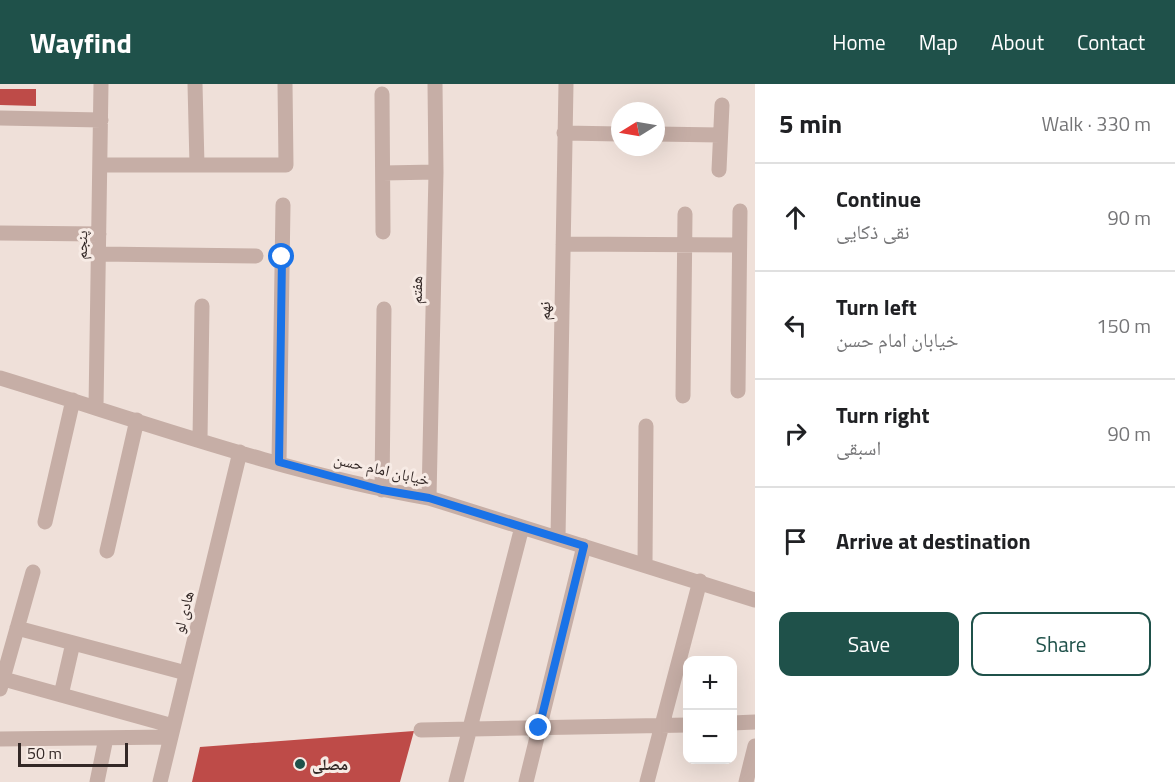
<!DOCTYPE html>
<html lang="en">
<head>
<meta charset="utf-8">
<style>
	body { margin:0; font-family:"Titillium Web","Noto Naskh Arabic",sans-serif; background:#f2f2f2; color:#202124 }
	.controls { position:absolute; right:18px; bottom:18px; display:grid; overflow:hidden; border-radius:12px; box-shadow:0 6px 24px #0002 }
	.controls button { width:54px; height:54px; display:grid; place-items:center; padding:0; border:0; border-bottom:2px solid #e0e0e0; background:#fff; color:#202124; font:30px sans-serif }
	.compass { position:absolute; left:611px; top:18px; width:54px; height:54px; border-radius:50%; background:#fff; box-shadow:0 6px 24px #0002; rotate:259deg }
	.scale { position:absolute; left:18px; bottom:15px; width:110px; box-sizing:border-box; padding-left:6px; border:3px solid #332826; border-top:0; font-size:16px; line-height:21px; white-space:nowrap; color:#332826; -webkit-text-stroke:4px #f7ebe5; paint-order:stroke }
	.stop { position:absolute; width:18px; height:18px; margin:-14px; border:4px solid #1a73e8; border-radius:50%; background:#fff }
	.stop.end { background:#1a73e8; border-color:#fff; box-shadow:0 2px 6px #0008 }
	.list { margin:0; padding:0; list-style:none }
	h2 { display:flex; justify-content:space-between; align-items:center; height:78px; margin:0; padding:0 24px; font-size:26px }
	h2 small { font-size:20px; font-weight:400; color:#757577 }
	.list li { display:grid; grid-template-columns:39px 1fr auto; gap:18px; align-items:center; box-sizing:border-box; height:108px; padding:0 24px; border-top:2px solid #e0e0e0 }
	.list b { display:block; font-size:22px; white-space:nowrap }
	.list p { margin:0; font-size:20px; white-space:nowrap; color:#757577 }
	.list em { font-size:20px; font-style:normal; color:#757577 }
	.actions { display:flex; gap:12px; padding:18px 24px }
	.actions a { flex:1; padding:14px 0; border:2px solid #1f514a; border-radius:12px; text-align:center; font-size:21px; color:#1f514a }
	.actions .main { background:#1f514a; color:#fff }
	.icon { flex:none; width:33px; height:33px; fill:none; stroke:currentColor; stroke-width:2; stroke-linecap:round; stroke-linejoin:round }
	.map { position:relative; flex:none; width:755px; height:698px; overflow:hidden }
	header { display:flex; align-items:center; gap:36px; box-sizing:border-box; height:84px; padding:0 30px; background:#1f514a; color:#fff }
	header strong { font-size:28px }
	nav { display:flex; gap:33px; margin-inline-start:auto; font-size:21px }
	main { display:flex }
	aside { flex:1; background:#fff }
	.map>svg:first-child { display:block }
</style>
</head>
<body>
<header>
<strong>Wayfind</strong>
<nav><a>Home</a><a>Map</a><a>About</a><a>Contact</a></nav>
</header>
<main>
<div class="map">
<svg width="755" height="698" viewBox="0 0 755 698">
	<rect width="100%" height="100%" fill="#efe0d9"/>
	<path fill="#be4b48" d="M0,5H36V22L0,21Z
		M414,647L400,698H192L200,663Z"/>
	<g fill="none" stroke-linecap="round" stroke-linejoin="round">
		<path stroke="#c6aea6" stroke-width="15" d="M195,0L197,81
			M382,10L383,148
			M0,34L101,36
			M564,49L620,50
			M656,50L720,51
			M100,81H286L285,0
			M719,86L722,21
			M383,89L436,88
			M0,149L99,150
			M563,160L738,161
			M99,170L256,172
			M0,294C141,337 283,389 429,414L755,516
			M738,307L740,127
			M683,312L685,130
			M96,323L101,0
			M200,355L202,222
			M279,378L283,121
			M382,406L384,225
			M429,414L436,88L435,0
			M45,438L73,316
			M558,454L566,0
			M107,467L137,336
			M645,481L646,342
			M17,544L186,589
			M0,594L173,642
			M0,605L33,488
			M61,611L73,559
			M732,639L755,638
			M421,646L688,641
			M0,655L171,653
			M97,698L106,654
			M160,698L240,368
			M456,698L522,443
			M526,698L584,462
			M647,698L700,497
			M746,698L755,662"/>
	</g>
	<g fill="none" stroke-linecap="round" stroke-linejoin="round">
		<path stroke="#1a73e8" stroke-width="8" d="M282,173L279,378L382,406L429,414L584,462L539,644"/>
	</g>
	<circle fill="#1f514a" stroke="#f7ebe5" stroke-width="2" cx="300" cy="680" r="6"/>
	<g text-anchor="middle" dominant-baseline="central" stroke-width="6" stroke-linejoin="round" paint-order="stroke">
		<g font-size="16" fill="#332826" stroke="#f7ebe5">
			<text transform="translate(81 161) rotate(-89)">پنجم</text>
			<text transform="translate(416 206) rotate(-89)">هفتم</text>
			<text transform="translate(544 227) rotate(-89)">نهم</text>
			<text transform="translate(382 385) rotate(13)">خیابان امام حسن</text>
			<text transform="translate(183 528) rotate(-76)">هادی لو</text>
		</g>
		<g font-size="16" font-weight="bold" fill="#332826" stroke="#f7ebe5" text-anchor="start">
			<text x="312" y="680">مصلی</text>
		</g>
	</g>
</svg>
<div class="controls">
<button>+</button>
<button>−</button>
</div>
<svg class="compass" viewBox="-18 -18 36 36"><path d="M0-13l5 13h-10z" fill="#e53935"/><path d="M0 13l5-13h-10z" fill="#757577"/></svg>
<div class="scale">50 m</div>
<div class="stop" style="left:282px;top:173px"></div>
<div class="stop end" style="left:539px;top:644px"></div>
</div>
<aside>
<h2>5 min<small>Walk · 330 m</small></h2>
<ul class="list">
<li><svg class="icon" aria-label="ahead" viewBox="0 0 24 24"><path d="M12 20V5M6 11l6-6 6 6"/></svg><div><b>Continue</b><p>نقی ذکایی</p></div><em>90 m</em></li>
<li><svg class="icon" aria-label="left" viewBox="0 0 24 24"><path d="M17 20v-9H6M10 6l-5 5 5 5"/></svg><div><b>Turn left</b><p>خیابان امام حسن</p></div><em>150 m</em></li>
<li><svg class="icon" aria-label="right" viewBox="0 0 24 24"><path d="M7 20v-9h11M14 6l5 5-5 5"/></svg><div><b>Turn right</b><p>اسبقی</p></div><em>90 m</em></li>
<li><svg class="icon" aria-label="arrive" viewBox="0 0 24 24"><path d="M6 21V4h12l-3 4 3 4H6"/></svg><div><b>Arrive at destination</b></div></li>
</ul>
<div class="actions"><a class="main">Save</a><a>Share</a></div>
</aside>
</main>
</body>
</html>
